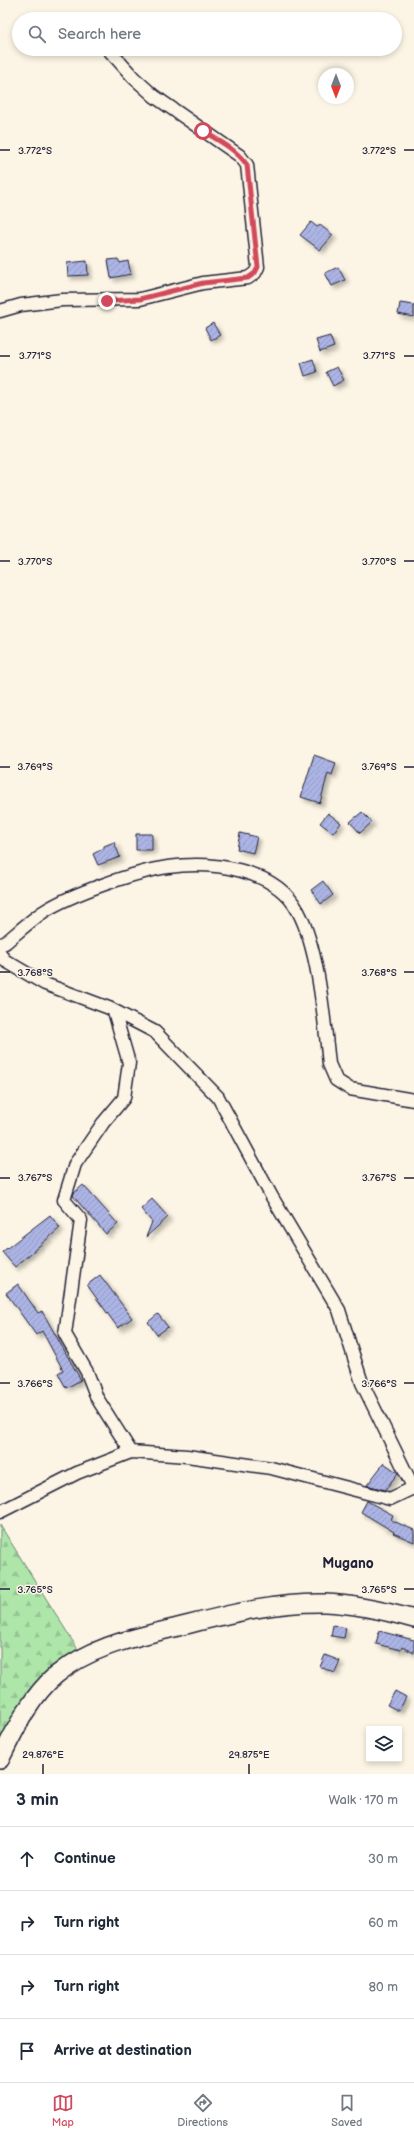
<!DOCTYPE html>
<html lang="en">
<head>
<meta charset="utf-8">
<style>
	body { margin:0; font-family:"Balsamiq Sans",sans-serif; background:#f2f2f3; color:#1f2937 }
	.controls { position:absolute; right:12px; bottom:12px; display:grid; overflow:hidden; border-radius:0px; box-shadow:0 2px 6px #0003 }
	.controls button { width:36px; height:36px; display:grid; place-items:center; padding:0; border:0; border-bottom:1px solid #e0e1e3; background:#fff; color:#1f2937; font:20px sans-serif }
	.compass { position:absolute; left:318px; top:68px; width:36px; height:36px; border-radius:50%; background:#fff; box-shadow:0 2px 6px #0003; rotate:180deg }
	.stop { position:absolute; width:12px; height:12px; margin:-9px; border:3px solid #d1495b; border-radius:50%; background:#fff }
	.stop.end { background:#d1495b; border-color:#fff; box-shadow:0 1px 4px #0008 }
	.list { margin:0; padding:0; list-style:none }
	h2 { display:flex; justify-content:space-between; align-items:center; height:52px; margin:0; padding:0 16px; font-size:17px }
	h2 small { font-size:13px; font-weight:400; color:#747a83 }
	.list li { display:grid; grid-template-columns:26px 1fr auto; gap:12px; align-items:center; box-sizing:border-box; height:64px; padding:0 16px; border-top:1px solid #e0e1e3 }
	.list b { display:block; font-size:15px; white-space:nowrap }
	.list em { font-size:13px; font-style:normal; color:#747a83 }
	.icon { flex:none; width:22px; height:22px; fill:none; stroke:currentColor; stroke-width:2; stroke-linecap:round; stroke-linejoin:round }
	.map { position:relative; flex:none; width:414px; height:1774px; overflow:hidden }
	.search { position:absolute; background:#fff; box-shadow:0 2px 6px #0003; left:12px; right:12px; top:12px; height:44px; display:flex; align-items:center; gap:10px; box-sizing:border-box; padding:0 14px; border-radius:22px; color:#747a83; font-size:15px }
	.sheet { height:308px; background:#fff }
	nav { display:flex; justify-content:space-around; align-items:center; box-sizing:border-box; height:56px; border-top:1px solid #e0e1e3; background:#fff; font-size:11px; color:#747a83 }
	nav a { display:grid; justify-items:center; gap:2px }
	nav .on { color:#d1495b }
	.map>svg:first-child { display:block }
</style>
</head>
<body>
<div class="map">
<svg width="414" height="1774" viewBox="0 0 414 1774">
	<defs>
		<pattern id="forest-firs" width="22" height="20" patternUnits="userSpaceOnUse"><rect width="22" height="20" fill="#aee6aa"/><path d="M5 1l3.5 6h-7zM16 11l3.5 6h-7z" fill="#95c593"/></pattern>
		<pattern id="building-hatch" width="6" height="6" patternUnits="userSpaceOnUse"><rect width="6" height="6" fill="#acb4e5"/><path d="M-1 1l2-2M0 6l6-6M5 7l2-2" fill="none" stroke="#949ac5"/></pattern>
		<filter id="shadow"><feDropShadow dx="3.5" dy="3.5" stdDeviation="2" flood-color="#0004"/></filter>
	</defs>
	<rect width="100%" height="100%" fill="#fcf5e5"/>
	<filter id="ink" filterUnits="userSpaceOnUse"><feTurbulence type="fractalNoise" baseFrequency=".025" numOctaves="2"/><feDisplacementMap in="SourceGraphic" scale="8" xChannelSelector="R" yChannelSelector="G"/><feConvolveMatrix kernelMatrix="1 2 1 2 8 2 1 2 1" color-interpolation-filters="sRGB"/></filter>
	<g filter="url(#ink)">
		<path fill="url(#forest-firs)" stroke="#688472" d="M0,1525L82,1656L0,1748Z"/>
		<path fill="url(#building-hatch)" stroke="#22223b" filter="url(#shadow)" d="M311,222L317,227L320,225L333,235L320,250L300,235Z
			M118,259L120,263L128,261L131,274L111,278L108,260Z
			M87,261L88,275L68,276L67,263Z
			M338,267L345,280L332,286L325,273Z
			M400,303L414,305V317L398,314Z
			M213,323L220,335L211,340L205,328Z
			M330,336L334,347L320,352L316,340Z
			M313,359L317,372L305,376L301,363Z
			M337,367L344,380L333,386L326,372Z
			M314,755L336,763L332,775L328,773L320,803L301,797Z
			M362,812L372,822L360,833L350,822Z
			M328,813L341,823L333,833L320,823Z
			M240,833L257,837L253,853L237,849Z
			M136,834H152V850H136Z
			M114,842L120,857L98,865L93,854L104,848V846Z
			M323,881L333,895L321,904L311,890Z
			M83,1185L118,1224L106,1234L73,1196L74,1193Z
			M152,1199L168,1217L146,1237L152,1222L141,1209Z
			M50,1215L60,1228L15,1267L2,1252Z
			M100,1275L132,1318L118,1328L87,1285Z
			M18,1284L38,1313L42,1311L81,1380L66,1388L58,1373L63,1370L42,1331L36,1335L6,1293Z
			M158,1314L168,1327L157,1335L148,1322Z
			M384,1463L398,1473L385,1490L367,1485Z
			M367,1501L393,1515L391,1520L414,1530V1542L393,1533L394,1532L361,1512Z
			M333,1625L346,1628L344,1638L331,1636Z
			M379,1631L414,1640V1653L402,1647L401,1650L376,1644Z
			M325,1655L340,1661L335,1673L320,1667Z
			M395,1691L406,1697L399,1711L387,1705Z"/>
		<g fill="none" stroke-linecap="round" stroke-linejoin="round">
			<g stroke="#22223b" stroke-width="15">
				<path id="street" d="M0,311L21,305L62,300L140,299L203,283L248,278L255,273L258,267L247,165L240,156L154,96L134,78L108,49
					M0,944L5,943C18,932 30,921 43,912C71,894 134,872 168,867C211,861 275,868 298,911C319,950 324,1019 329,1064L336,1080L350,1089L414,1100
					M0,953L4,960L45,984L109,1008L155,1032L218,1097L272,1197L339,1310L362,1383L414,1489
					M114,1011L129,1063L124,1098L103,1123L75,1164L64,1200L81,1220L65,1334L87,1372L97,1398L131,1452
					M0,1512L77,1473L131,1452L187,1456L271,1468L390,1499L413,1488"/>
			</g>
			<g stroke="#22223b" stroke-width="20">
				<path id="secondary" d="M0,1760C15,1730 30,1697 56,1675C92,1645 138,1637 182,1626C230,1614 275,1602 325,1603C355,1604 385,1611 414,1619"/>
			</g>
			<use href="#street" stroke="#fcf5e5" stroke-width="12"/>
			<use href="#secondary" stroke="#fcf5e5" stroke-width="17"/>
		</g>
	</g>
	<g fill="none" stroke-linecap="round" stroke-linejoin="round" filter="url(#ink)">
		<path stroke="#d1495b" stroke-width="5" d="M107,301L140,299L203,283L248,278L255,273L258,267L247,165C236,149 219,141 203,131"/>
	</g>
	<path fill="none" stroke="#22223b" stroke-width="1.5" d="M0,150H10M404,150H414M0,356H10M404,356H414M0,561H10M404,561H414M0,767H10M404,767H414M0,972H10M404,972H414M0,1178H10M404,1178H414M0,1383H10M404,1383H414M0,1589H10M404,1589H414M43,1764V1774M249,1764V1774"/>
	<g text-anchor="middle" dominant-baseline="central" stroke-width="3" stroke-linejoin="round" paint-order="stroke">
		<g font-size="14" font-weight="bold" fill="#22223b" stroke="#fcf5e5">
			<text x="348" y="1563">Mugano</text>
		</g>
	</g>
	<g font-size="10" text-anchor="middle" fill="#22223b" stroke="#fcf5e5" stroke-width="3" stroke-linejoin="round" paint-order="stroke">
		<text x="379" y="154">3.772°S</text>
		<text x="35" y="154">3.772°S</text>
		<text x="35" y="359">3.771°S</text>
		<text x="379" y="359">3.771°S</text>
		<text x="35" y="565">3.770°S</text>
		<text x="379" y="565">3.770°S</text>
		<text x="35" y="770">3.769°S</text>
		<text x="379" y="770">3.769°S</text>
		<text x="35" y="976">3.768°S</text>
		<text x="379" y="976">3.768°S</text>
		<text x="35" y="1181">3.767°S</text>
		<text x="379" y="1181">3.767°S</text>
		<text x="379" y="1387">3.766°S</text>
		<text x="35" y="1387">3.766°S</text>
		<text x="379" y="1593">3.765°S</text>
		<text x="35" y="1593">3.765°S</text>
		<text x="43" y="1758">29.876°E</text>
		<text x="249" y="1758">29.875°E</text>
	</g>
</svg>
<div class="controls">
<button><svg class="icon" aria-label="layers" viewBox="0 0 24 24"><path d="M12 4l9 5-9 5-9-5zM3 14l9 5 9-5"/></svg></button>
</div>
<svg class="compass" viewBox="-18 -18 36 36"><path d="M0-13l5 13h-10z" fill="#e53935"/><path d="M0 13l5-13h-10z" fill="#747a83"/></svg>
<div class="stop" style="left:203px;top:131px"></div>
<div class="stop end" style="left:107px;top:301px"></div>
<div class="search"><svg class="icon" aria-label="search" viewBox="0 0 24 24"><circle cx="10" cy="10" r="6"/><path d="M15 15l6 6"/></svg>Search here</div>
</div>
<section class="sheet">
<h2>3 min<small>Walk · 170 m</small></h2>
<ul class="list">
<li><svg class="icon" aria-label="ahead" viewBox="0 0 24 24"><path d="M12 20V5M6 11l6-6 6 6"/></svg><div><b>Continue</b></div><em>30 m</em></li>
<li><svg class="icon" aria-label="right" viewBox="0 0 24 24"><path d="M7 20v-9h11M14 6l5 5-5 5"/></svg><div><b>Turn right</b></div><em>60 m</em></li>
<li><svg class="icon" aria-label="right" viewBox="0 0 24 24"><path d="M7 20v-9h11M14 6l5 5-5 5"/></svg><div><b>Turn right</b></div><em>80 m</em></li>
<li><svg class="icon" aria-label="arrive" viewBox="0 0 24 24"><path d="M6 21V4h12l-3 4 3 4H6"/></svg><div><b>Arrive at destination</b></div></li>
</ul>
</section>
<nav>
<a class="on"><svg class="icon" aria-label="map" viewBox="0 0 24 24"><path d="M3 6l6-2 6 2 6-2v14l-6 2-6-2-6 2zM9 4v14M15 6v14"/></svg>Map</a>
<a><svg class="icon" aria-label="directions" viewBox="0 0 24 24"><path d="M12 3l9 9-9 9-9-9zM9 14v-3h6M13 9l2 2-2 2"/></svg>Directions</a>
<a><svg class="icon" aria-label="saved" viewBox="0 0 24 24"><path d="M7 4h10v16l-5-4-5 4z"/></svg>Saved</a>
</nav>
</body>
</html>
